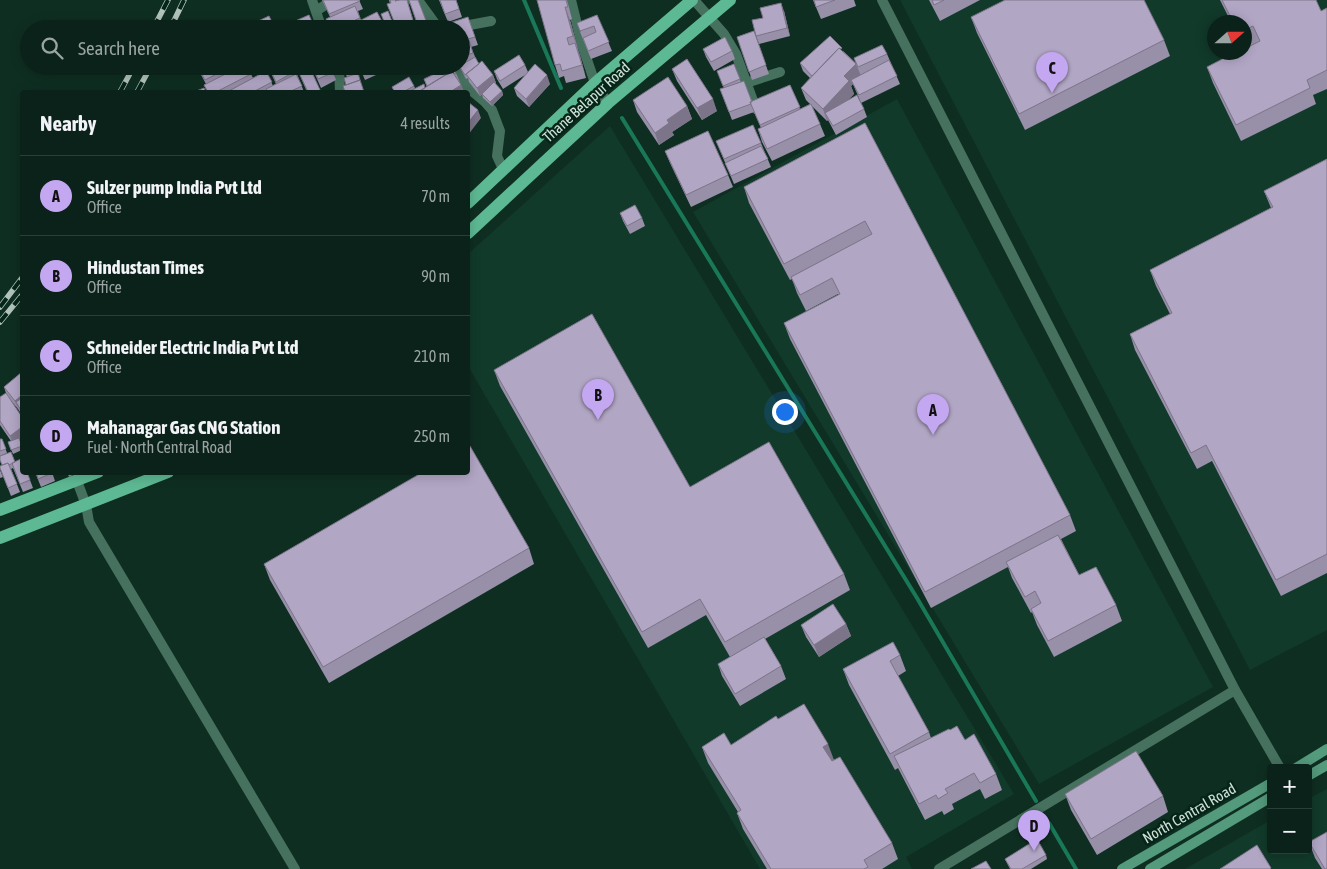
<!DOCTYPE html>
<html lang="en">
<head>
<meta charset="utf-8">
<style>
	body { margin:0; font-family:"Asap Condensed",sans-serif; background:#142a23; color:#f1f3f6 }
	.controls { position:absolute; right:15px; bottom:15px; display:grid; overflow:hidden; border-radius:5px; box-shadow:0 2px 12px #0003 }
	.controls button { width:45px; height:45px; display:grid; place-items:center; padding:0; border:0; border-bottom:1px solid #2b3f39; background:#0b221a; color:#f1f3f6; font:25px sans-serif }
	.compass { position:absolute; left:1207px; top:15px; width:45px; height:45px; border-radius:50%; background:#0b221a; box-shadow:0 2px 12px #0003; rotate:69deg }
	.you { position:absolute; left:784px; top:411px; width:18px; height:18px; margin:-12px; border:4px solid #fff; border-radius:50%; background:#1a73e8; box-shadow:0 0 0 8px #1a73e833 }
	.badge { display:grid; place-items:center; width:32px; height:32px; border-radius:50%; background:#c4a7f1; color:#111; font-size:16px; font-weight:700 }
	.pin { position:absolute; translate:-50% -41px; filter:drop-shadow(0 1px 2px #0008) }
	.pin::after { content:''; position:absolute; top:26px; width:18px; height:15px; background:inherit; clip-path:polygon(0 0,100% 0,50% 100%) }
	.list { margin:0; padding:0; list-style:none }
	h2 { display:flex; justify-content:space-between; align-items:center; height:65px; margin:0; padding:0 20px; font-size:21px }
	h2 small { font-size:16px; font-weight:400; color:#9aa4a2 }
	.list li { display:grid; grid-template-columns:32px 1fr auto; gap:15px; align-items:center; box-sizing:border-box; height:80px; padding:0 20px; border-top:1px solid #2b3f39 }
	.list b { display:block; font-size:19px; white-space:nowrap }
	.list p { margin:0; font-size:16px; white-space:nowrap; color:#9aa4a2 }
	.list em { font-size:16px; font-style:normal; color:#9aa4a2 }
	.icon { flex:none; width:28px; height:28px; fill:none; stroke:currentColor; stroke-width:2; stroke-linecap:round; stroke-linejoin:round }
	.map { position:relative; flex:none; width:1327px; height:869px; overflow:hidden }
	.search { position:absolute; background:#0b221a; box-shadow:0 2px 12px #0003; left:20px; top:20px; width:450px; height:55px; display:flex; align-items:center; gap:12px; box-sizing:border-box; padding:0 18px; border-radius:28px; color:#9aa4a2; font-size:19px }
	.panel { position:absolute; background:#0b221a; box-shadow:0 2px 12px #0003; left:20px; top:90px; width:450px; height:385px; border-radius:5px }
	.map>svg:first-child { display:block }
</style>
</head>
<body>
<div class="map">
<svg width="1327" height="869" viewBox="0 0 1327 869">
	<rect width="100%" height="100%" fill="#0f2e22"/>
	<path fill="#113a2a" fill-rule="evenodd" d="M900,0H1327V630L1250,670ZM1214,22H1244V52H1214Z
		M897,99L1213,687L1039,784L693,212Z
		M610,126L1014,794L906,857L912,869H760L468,366V254Z
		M1327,789V869H1185L1271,820V850H1308V799Z"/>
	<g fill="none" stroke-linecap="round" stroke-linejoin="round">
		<path stroke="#197857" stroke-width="4" d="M524,0L561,88
			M622,118L917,598L1036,801
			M1049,823L1076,869"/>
		<path stroke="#46715e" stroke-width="10" d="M312,0L322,29
			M412,0L420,3L439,29
			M571,0L582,45L595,83L608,103
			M694,0L724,34L736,54L756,109
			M882,0L1235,690L1280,768
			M316,11L333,0
			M448,29L491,21
			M339,66L340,92
			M457,66L467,87L485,102L492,110L500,131L497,156L503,169
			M746,83L780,72
			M77,481L86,505L89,522L295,869
			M939,869L1235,690"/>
		<path stroke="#549a7c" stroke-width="10" d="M1296,768L1327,749
			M1308,776L1327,765
			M1122,869L1271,783
			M1150,869L1271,797"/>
		<path stroke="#5db993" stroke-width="12" d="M468,203L595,83L692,0
			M468,233L608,103L730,0
			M0,510L98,472
			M0,538L168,472"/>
		<g stroke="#b1c4bb" stroke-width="5.5">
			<path id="rail" d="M153,29L168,0
				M170,29L184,0
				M120,92L134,66
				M137,92L151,66
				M0,307L22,278
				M0,322L22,295"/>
		</g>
		<use href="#rail" stroke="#052519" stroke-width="4" stroke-dasharray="11" stroke-linecap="butt"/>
	</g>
	<path fill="#988fa9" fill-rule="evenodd" d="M322,0H359L363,9L358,11L361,20L385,27L386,29H364L363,26H362L363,29H329L326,19L330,17Z
		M389,0H407L416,29H397Z
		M409,0H418L429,29H419Z
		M439,0H456L462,17L448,22Z
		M538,0H567L572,19L570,20L586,78L566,83L564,76L559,78L555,65Z
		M813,0H854L856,6L821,19Z
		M929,0H980L940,21Z
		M1220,0H1316L1321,11L1327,8V89L1313,95L1316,104L1241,141L1213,83L1207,67L1244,48V22H1231Z
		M784,11L790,36L759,44L756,36L763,18Z
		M309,15L315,29H277Z
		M597,15L612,51L591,59L580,32Z
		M468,17L478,45L471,47L476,59L479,64L493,75L496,83L495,84L502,91L503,95L492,106L483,98L482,94L480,96L469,82L468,78L466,79L459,66H461V29Z
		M971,17L1164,40L1170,56L1025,130L977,33Z
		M754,31L769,74L752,80L737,37Z
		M703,49L732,51L735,59L714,71L706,57Z
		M843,51L856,63L854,58L887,54L900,84L861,103L853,84L851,86L854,94L847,101L864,109L867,117L836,135L828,120L827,121L812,106L820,124L825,136L772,161L762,142L758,129L761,128L754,112L732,120L720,89L724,88L717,71L734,64L741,82L752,102L790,85L800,109L810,104L806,100L801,88L810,78L803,71L800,63Z
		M525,65L528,72L550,84L529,107L517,96L514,88L525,75L503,89L497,79L494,71Z
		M195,66H251L248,68L253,78L264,72L261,66H294L304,92H207L204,85L206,84L200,73L199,74ZM271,73L276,84L273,86L268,75Z
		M296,66H331L336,80L321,88L314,72L312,73L321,92H307Z
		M342,66H358L361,74L346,85L347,77Z
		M359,66H373L376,75L365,80Z
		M672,69L717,111L702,120L677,81Z
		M456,73L464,92H394L392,87L414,86L415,88H425L427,87L424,79Z
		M633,100L687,106L692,119L672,132L674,135L659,145L637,112Z
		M865,123L1070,515L1076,531L1061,539L1079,575L1116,605L1122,621L1054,657L1037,625L1032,612L1031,613L1012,578L1008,567L931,608L790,339L784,323L838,295V294L806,311L797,293L792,279L790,280L749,203L744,187Z
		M716,141L761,143L771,167L734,184Z
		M665,151L728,175L733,187L691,207L670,163Z
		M1327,159V573L1281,596L1212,461L1197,469L1135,350L1130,334L1170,314L1156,286L1150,270L1271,208L1264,191Z
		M620,213L642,218L645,226L630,234L623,221Z
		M494,370L690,487L844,574L850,590L765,639L781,666L786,679L740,706L722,676L718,664L730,657L706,615L648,648L500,386Z
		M22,372V415L18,409L7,396L4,387Z
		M0,397L22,417V437L20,439L22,447V450L13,454L8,442L11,441L0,425Z
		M0,439H2L7,453L0,456Z
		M15,462L27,472L33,488L23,492L13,468L11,469L20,492L11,496L0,468L2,465Z
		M0,470L3,477L0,478Z
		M35,472H52L55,481L41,487Z
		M67,472H78L69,477Z
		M529,548L534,564L329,683L270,580L264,564Z
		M846,624L851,636L819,657L806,637L801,625Z
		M900,655L906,671L898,676L929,732L931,738L950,730L965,740L996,774L1002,790L985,799L980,789L952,804L954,809L944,815L942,811L925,820L898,768L895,770L849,685L843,669Z
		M778,719L834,760L892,843L898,859L882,869H767L743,829L737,813L738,812L708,763L702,747L731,745Z
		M1065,794L1163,796L1168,812L1097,855L1071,810Z
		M1309,842L1327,869H1322L1315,858Z
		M1046,855L1047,859L1031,869H1010L1005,859Z"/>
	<path fill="#7c7489" d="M781,3L784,11L790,36L787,28Z
		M565,7L570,20L578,49L573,36Z
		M575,43L580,55L586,78L582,65Z
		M856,64L861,76L851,80L853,84L851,86L854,94L829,119L825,113L828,120L827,121L823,109L844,76Z
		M493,75L496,83L480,96L477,88Z
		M547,75L550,84L529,107L526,99Z
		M461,85L464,92H450Z
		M502,91L503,95L492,106L490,102Z
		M713,99L717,111L702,120L697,108Z
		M687,106L692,119L672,132L674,135L659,145L655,133L667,120Z
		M478,110L481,118L468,135V123Z
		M22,395V405L16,402L18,409L15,401Z
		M22,427V437L13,444L10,436Z
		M846,624L851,636L819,657L814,645Z
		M828,744L834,760L829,763L823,747Z"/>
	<path fill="#b1a6c4" stroke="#7c7489" d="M323,0H359L360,1L329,14Z
		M390,0H398L395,1L400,0H407L414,24L397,29L387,4L391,3Z
		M409,0H418L427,23L418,26Z
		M440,0H456L459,9L445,14Z
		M537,0H566L568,7H565L573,36L567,38L569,45L575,43L582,65L562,71L560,64L555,65Z
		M814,0H835L816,7Z
		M932,0H944L934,5Z
		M1005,0H1144L1164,40L1019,114L971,17Z
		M1222,0H1316L1321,11L1327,8V70L1307,80L1310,88L1236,125L1207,67L1236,52H1244V49L1260,41L1253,26L1244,30V22H1233Z
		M781,3L787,28L756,36L752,20L763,18L760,8Z
		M355,6L360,18L335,29H330L326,19Z
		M388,11L395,29H387L381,14Z
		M377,12L385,27L381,29H365L361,20Z
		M309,15L313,24L304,29H277Z
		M597,15L609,42L588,51L583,38L596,32L594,26L580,31L577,23Z
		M269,16L275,28L273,29H241Z
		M468,17L475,37L461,41V29H447L446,24Z
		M361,24L363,29H350Z
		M754,31L766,65L749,72L737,37Z
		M830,36L842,48L841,49L839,48L812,76L800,63Z
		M725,37L732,51L711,62L703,49Z
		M469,40L473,53L461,57V43Z
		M882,45L887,54L858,67L854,58Z
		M839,48L856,64L844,76L849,81L823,109L801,88Z
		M519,55L525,65L500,81L494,71Z
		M475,57L479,64L465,75L459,66H461V65Z
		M687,59L713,99L697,108L672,69Z
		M889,60L897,76L859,95L851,80Z
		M482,61L493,75L477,88L466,74Z
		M535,64L547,75L526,99L514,88Z
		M734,64L740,79L723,86L717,71Z
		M201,66H232L205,80L198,68Z
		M241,66H247L251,74L216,92H208L204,85Z
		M276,66H294L296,71L276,82L270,70Z
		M297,66H306L298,69Z
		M315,66H331L334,72L318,79L312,67Z
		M343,66H358L359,70L346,75Z
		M360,66H373V67L362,72Z
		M451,66H452L456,73L454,74L452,71L427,86L424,79Z
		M310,68L321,92H308L299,73Z
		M266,71L272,82L253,92H227Z
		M452,71L461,85L450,92H418Z
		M358,73L360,80L346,85L344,78Z
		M296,74L302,86L289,92H268L266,89Z
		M409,77L414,86L403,92H395L392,87Z
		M668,77L687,106L667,120L669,123L655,133L633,100Z
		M360,80L364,92H345L343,86Z
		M744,81L752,102H750L751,104L729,112L720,89Z
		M494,82L502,91L490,102L482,94Z
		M424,84L425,88L418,92H411L410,91Z
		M790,85L800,107L760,125L750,102Z
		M204,88L206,92H194Z
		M857,95L864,109L833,126L825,113Z
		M468,102L478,110L468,123Z
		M811,104L820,124L767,149L758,129Z
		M865,123L1070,515L925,592L784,323L840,294L832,278L800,295L791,277L872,234L865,221L784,264L744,187Z
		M753,125L761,143L724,159L716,141Z
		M708,131L728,175L686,195L665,151Z
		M761,146L768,159L731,176L725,163Z
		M1327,159V554L1276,580L1206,445L1191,453L1130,334L1172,313L1150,270L1273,207L1264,191Z
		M635,205L642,218L627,226L620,213Z
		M592,314L690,487L769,442L844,574L725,642L700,599L642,632L494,370Z
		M22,372V395L15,401L4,387Z
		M6,393L22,417V427L10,436L0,421V397Z
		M22,398V412L16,402Z
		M19,438L22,446L11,450L8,442Z
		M0,439H2L6,449L0,451Z
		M470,446L529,548L323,667L264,564L423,472H468V447Z
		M11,452L15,462L9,465L8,463L2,465L0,460V456Z
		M21,459L22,462V472H27L30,480L20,484L12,463Z
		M8,463L17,484L8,488L0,468V466Z
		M36,472H52V473L38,479Z
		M1058,535L1079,575L1096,567L1116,605L1048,641L1031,609L1041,603L1035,591L1025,597L1006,562Z
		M833,604L846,624L814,645L801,625Z
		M764,637L781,666L735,694L718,664Z
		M893,642L900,655L890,661L929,732L890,754L843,669Z
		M804,704L828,744L823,747L832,761L840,757L892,843L864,860L868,867L864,869H771L737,813L741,810L702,747L724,733L731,745L776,716L778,719Z
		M957,726L965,740L974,734L996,774L980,783L974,773L945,789L948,793L938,799L936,795L919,804L894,756L949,729L950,730Z
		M1136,751L1163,796L1091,839L1065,794Z
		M1327,832V869H1325L1309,842Z
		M1037,839L1046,855L1022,869H1011L1005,859Z
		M1257,845L1271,868L1270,869H1220Z
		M986,861L991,869H971Z"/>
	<g text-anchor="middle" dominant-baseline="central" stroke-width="5" stroke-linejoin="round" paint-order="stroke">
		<g font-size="15" fill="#d0e1d8" stroke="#052519">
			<text transform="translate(586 102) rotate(-42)">Thane Belapur Road</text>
			<text transform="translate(1189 813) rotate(-30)">North Central Road</text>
		</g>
	</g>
</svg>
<div class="controls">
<button>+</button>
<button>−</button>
</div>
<svg class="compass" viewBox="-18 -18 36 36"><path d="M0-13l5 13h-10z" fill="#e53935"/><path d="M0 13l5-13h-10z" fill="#9aa4a2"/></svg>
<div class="you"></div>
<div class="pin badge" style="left:933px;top:435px">A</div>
<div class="pin badge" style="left:598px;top:420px">B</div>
<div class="pin badge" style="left:1052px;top:93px">C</div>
<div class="pin badge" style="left:1034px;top:851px">D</div>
<div class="search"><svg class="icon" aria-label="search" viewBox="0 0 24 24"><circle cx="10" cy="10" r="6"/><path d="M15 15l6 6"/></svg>Search here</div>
<section class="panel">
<h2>Nearby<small>4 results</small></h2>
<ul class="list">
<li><span class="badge">A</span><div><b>Sulzer pump India Pvt Ltd</b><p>Office</p></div><em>70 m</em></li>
<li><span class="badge">B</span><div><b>Hindustan Times</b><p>Office</p></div><em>90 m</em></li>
<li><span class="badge">C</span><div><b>Schneider Electric India Pvt Ltd</b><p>Office</p></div><em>210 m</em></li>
<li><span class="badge">D</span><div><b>Mahanagar Gas CNG Station</b><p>Fuel · North Central Road</p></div><em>250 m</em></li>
</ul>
</section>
</div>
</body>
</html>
